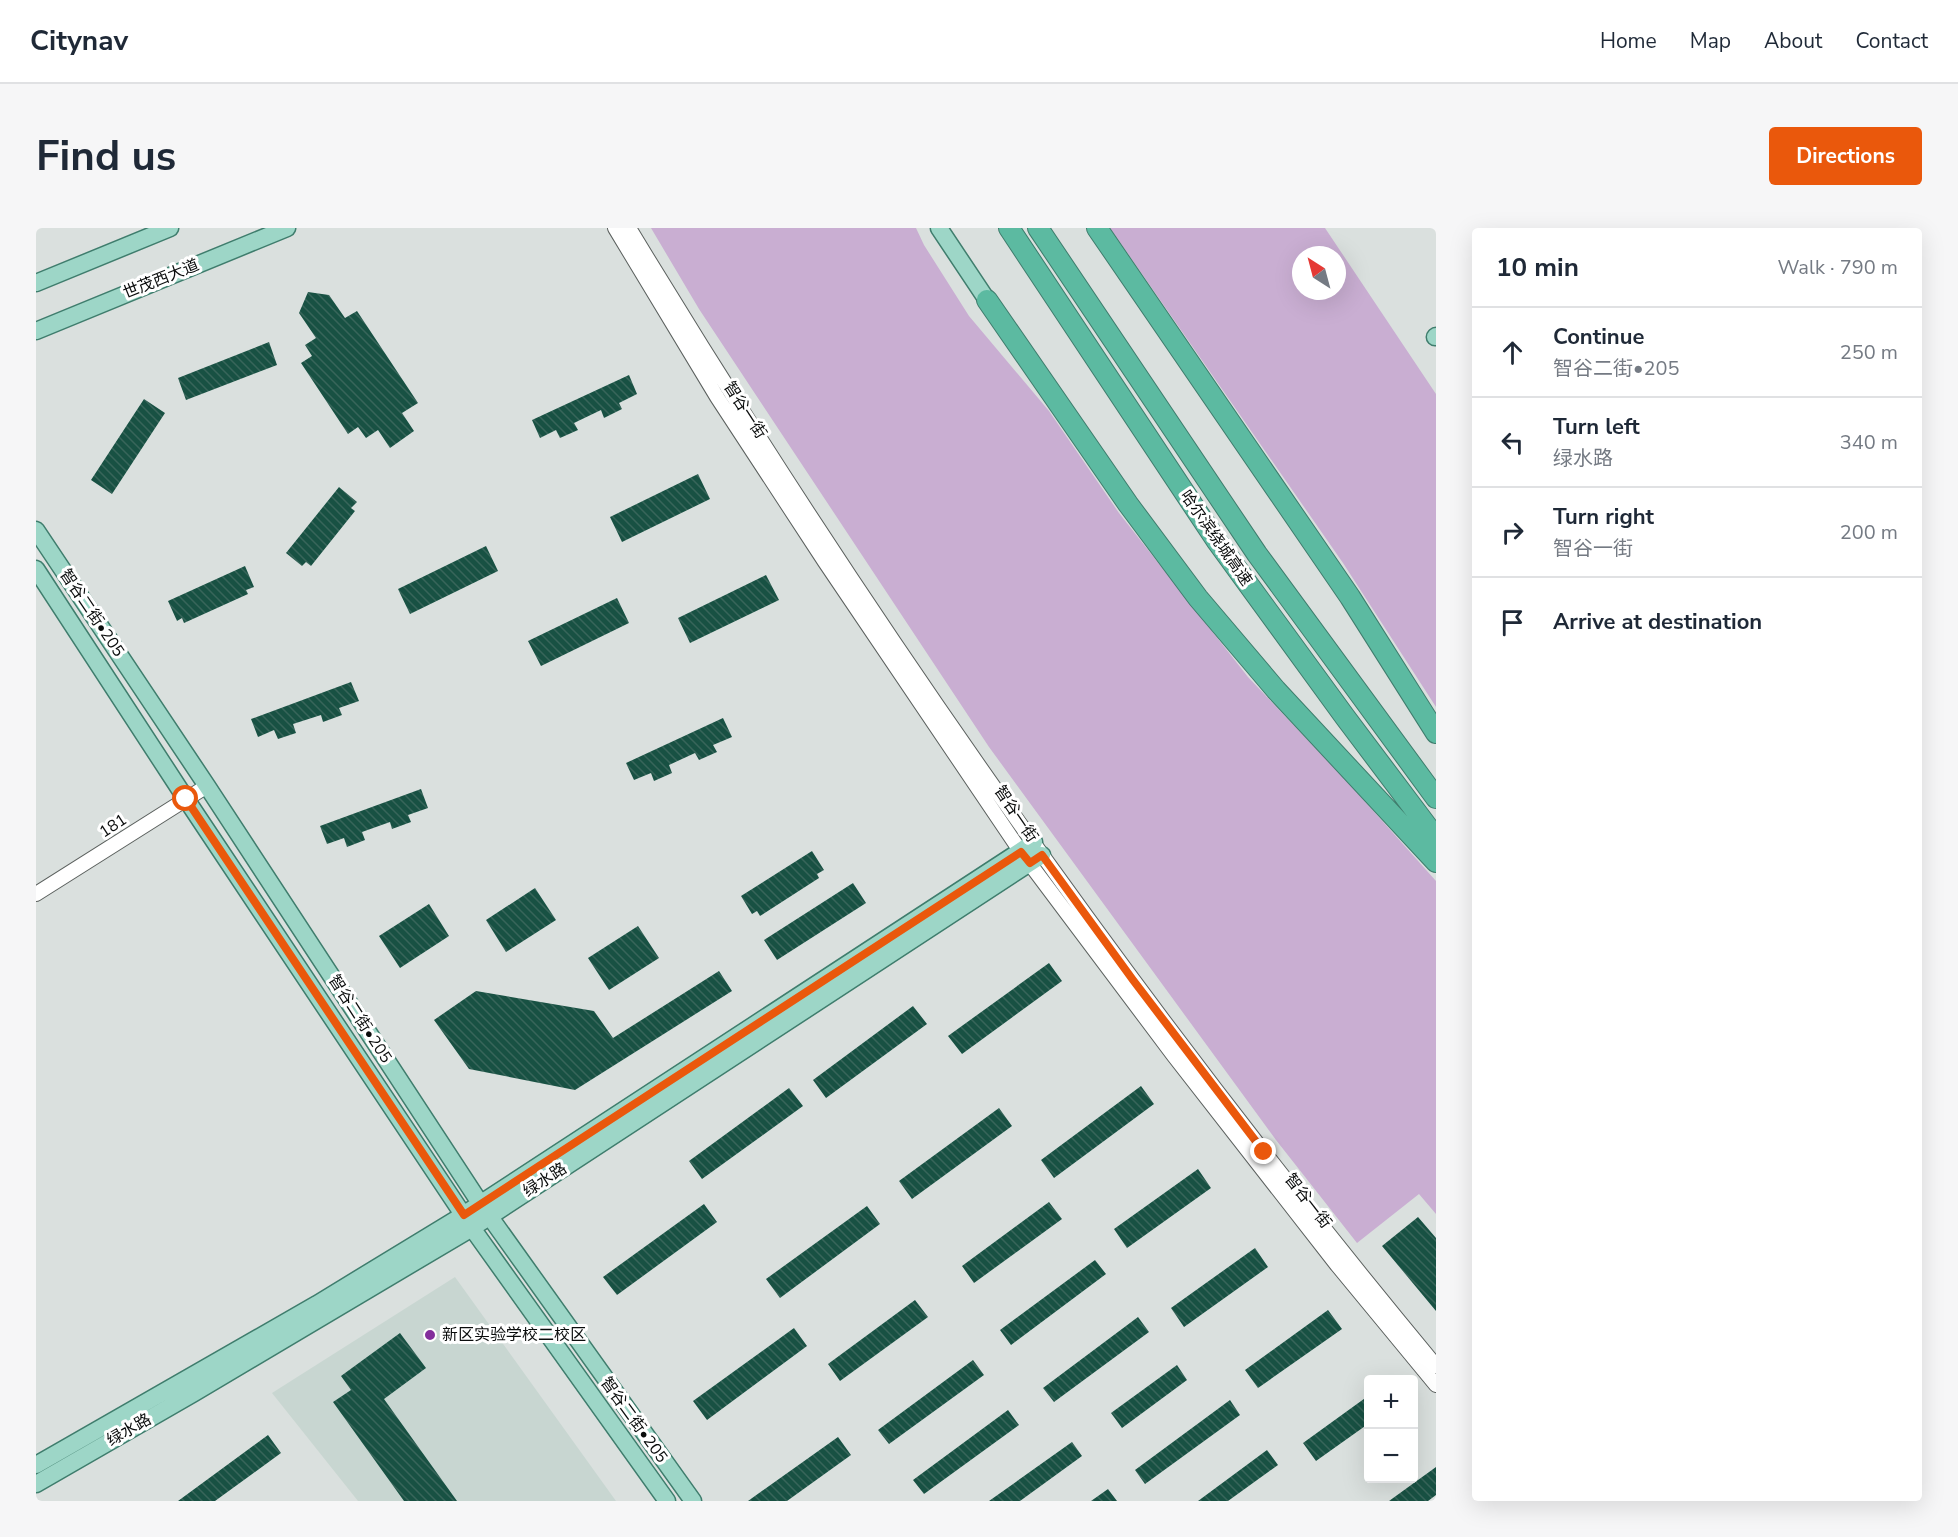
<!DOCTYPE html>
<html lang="en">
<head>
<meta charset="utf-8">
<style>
	body { margin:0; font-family:"Nunito Sans","Noto Sans SC",sans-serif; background:#f6f6f7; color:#1f2937 }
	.controls { position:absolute; right:18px; bottom:18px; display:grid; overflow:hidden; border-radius:6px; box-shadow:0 6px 24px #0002 }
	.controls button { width:54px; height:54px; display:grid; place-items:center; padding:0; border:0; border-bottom:2px solid #e0e1e3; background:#fff; color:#1f2937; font:30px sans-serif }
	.compass { position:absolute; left:1256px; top:18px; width:54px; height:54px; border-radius:50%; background:#fff; box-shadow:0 6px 24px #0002; rotate:324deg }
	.stop { position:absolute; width:18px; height:18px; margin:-14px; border:4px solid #ea580c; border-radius:50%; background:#fff }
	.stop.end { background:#ea580c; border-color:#fff; box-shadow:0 2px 6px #0008 }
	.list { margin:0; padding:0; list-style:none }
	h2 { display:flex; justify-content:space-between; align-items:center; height:78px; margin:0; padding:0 24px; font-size:26px }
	h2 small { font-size:20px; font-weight:400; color:#747a83 }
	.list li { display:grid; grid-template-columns:39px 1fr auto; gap:18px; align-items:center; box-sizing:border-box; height:90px; padding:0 24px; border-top:2px solid #e0e1e3 }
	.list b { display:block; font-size:22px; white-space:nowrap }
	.list p { margin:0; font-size:20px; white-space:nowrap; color:#747a83 }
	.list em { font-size:20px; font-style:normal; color:#747a83 }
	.icon { flex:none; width:33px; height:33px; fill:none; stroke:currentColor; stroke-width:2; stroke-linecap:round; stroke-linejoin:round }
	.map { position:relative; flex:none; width:1400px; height:1273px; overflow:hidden; border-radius:6px }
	header { display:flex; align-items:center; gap:36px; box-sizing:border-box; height:84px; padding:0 30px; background:#fff; border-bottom:2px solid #e0e1e3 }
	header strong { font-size:28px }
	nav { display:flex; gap:33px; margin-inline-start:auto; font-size:21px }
	.intro { display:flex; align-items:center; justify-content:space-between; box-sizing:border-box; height:144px; padding:0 36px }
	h1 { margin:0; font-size:42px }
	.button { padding:15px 27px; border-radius:6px; background:#ea580c; color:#fff; font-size:21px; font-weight:700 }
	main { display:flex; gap:36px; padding:0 36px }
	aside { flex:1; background:#fff; border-radius:6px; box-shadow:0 6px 24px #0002 }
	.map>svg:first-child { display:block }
</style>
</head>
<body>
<header>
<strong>Citynav</strong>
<nav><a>Home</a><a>Map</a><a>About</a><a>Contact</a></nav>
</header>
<div class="intro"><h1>Find us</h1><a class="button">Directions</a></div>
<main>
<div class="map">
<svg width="1400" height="1273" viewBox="0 0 1400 1273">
	<defs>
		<pattern id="building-back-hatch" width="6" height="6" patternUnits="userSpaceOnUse" patternTransform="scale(1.5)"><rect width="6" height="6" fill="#185143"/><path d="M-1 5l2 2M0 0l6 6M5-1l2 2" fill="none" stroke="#38655a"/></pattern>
	</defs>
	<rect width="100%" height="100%" fill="#dae0de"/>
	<path fill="#c8d6d1" d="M419,1049L580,1273H322L236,1165Z"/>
	<path fill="#c9aed2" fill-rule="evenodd" d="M615,0H880L888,17L933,88L1013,183L1083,285L1212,449L1307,549L1400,653V986L1383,966L1321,1015L1240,912L953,519L663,81Z
		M1074,0H1289L1400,166V479L1307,335ZM1265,27H1301V63H1265Z"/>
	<path fill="url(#building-back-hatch)" d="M272,64L293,67L309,90L321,83L382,175L366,185L378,203L354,220L342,202L330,210L322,199L312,206L265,135L276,128L269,117L280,110L263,85Z
		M233,114L241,137L150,172L142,150Z
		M593,147L601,166L583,175L586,181L568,190L565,182L538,195L542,202L524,210L520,202L504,210L496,192Z
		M108,171L129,185L76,266L55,252Z
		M662,246L674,271L586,314L574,289Z
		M303,259L321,274L315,280L319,283L275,338L270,334L266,338L250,325Z
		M450,318L462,343L374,386L362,361Z
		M209,338L218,359L210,362L212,366L148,395L146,390L141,393L132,373Z
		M730,347L743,372L654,415L642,390Z
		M581,370L593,395L505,438L492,413Z
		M315,454L323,473L303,480L306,487L287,494L285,487L257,496L260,505L242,511L238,502L222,509L215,491Z
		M687,490L696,509L677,517L681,524L663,532L659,525L633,537L636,545L618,553L615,545L598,552L590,535Z
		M385,561L392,580L372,587L375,594L356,601L354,594L326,604L329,612L311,619L308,610L291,616L284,598Z
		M776,623L788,642L781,646L783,650L724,688L721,683L716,686L705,668Z
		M817,655L830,675L741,732L728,712Z
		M499,660L520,692L470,724L450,692Z
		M393,676L413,708L364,740L343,708Z
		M602,698L623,730L573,762L552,730Z
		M1013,735L1026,753L926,826L912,808Z
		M683,743L696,763L539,862L433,841L398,792L440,763L558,783L577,810Z
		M877,778L891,796L790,870L777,852Z
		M1105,858L1118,876L1018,950L1005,932Z
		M753,860L767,878L666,951L653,933Z
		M963,880L976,898L876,971L863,953Z
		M1162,941L1175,960L1091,1020L1078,1001Z
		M1013,974L1026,991L938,1055L926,1038Z
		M668,976L681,994L581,1067L567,1049Z
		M831,978L844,996L744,1070L730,1051Z
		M1382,989L1400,1010V1083L1346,1018Z
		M1219,1020L1232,1039L1148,1099L1135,1080Z
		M1059,1032L1070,1046L975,1117L964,1102Z
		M879,1072L892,1089L804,1153L792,1136Z
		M1292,1082L1306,1101L1222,1160L1209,1142Z
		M1102,1089L1113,1104L1018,1174L1007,1160Z
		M758,1100L771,1118L671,1192L657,1173Z
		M364,1105L390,1140L348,1171L421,1273H368L297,1174L315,1162L305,1148Z
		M937,1132L948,1147L853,1216L842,1202Z
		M1141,1137L1151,1152L1086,1200L1075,1185Z
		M1332,1168V1196L1280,1233L1267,1215Z
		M1194,1172L1204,1187L1109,1256L1099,1242Z
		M972,1182L983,1197L888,1266L877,1252Z
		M232,1207L245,1225L179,1273H142Z
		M802,1209L815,1227L751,1273H712Z
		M1036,1214L1046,1228L984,1273H953Z
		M1231,1222L1242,1237L1192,1273H1162Z
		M1400,1239V1267L1392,1273H1353Z
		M1072,1261L1081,1273H1055Z"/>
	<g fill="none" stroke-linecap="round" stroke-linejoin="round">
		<g stroke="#5b605e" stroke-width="16">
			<path id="minor" d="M579,0L681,169L789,334L985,624L1138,828L1301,1037L1400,1157
				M593,0C834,398 1103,780 1400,1138
				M0,666L171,558"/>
		</g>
		<g stroke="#3f7d6d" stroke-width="19">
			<path id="major" d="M903,0L951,72
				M0,55L134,0
				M0,103L251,0
				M1399,109L1400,108
				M0,302L171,558L444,975L657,1273
				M0,341L150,571L436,1000L631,1273
				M0,1237L281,1076L427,987L998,614
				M0,1256L158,1165L436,1000L1006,627"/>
		</g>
		<g stroke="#3f7d6d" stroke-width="22">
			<path id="highway" d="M973,0L1180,312L1309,489L1400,610
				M1002,0L1221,326L1400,570
				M1061,0L1314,369L1400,505
				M951,72L1092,276L1162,370L1240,462L1400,634"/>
		</g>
		<use href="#minor" stroke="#fff" stroke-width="14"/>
		<use href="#major" stroke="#9dd6c7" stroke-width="16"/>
		<use href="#highway" stroke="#5cbaa1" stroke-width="20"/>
	</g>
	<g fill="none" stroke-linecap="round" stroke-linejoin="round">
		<path stroke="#ea580c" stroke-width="8" d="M150,571L428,987L985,624L994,635L1006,627L1097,752L1228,924"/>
	</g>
	<circle fill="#832e9c" stroke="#fff" stroke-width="2" cx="394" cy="1107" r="6"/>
	<g text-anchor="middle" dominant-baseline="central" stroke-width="6" stroke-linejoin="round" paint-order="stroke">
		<g font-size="16" fill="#0a0c0c" stroke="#fff">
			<text transform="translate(125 51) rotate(-22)">世茂西大道</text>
			<text transform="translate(709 182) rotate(57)">智谷一街</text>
			<text transform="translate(1180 310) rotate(55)">哈尔滨绕城高速</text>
			<text transform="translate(56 385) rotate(56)">智谷二街•205</text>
			<text transform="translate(980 586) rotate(56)">智谷一街</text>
			<text transform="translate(77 598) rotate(-33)">181</text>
			<text transform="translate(324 791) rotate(57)">智谷二街•205</text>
			<text transform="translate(509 952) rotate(-33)">绿水路</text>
			<text transform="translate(1272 973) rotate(52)">智谷一街</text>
			<text transform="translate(598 1192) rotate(54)">智谷二街•205</text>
			<text transform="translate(93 1202) rotate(-30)">绿水路</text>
		</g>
		<g font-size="16" fill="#0a0c0c" stroke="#fff" text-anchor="start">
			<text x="406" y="1107">新区实验学校二校区</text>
		</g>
	</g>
</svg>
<div class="controls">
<button>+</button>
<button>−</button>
</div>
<svg class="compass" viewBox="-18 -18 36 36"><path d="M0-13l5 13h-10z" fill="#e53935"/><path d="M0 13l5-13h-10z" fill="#747a83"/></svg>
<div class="stop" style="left:150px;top:571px"></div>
<div class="stop end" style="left:1228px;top:924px"></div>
</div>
<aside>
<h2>10 min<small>Walk · 790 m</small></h2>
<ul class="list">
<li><svg class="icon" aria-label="ahead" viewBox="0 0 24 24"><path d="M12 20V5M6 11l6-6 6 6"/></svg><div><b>Continue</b><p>智谷二街•205</p></div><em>250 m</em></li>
<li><svg class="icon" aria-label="left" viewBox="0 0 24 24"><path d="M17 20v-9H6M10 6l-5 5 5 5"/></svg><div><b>Turn left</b><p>绿水路</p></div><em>340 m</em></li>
<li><svg class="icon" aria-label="right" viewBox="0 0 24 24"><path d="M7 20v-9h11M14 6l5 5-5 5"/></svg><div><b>Turn right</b><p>智谷一街</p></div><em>200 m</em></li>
<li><svg class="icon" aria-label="arrive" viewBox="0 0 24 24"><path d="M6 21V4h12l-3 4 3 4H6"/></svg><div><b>Arrive at destination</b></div></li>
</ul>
</aside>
</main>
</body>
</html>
